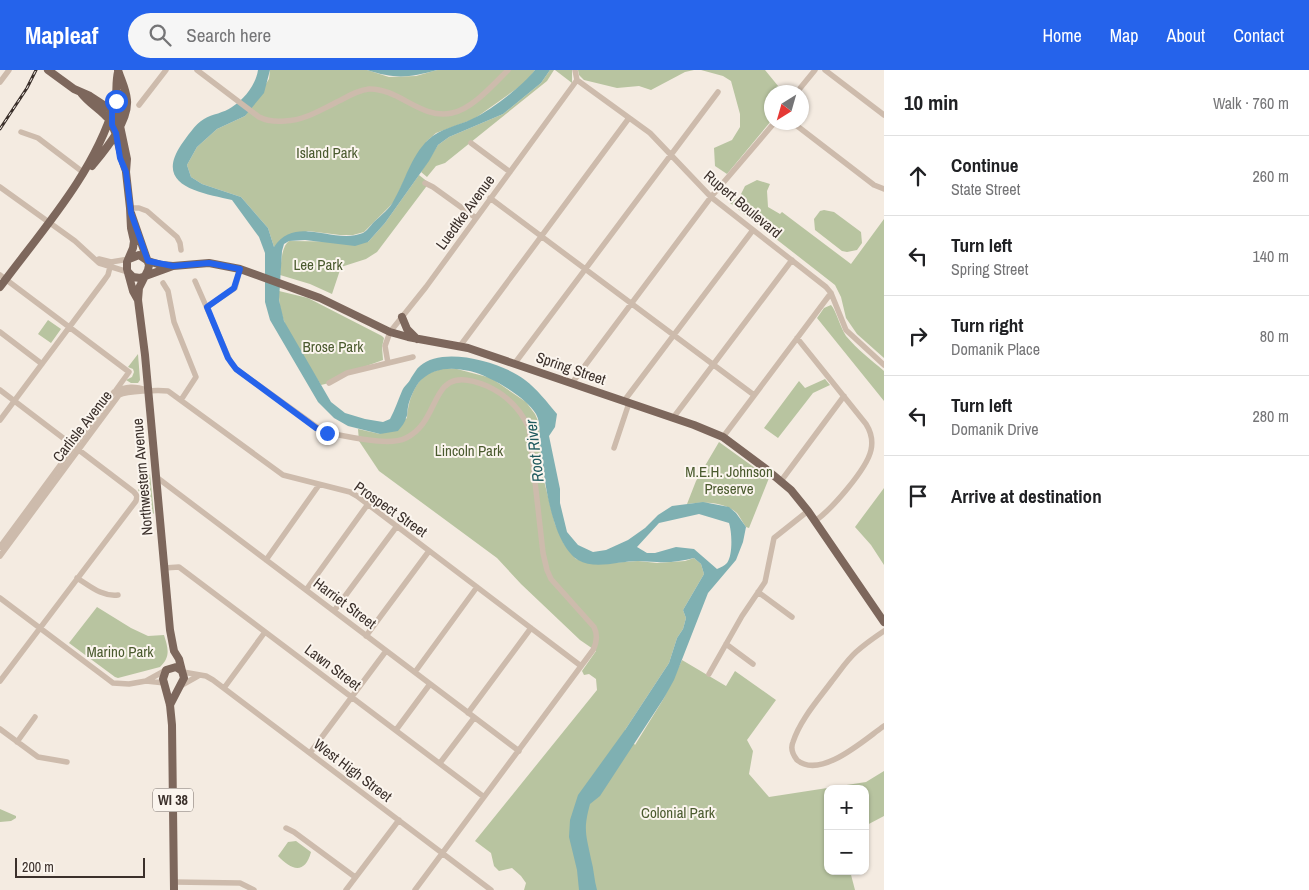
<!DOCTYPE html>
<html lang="en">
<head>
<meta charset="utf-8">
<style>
	body { margin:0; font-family:"Archivo Narrow",sans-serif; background:#f6f6f6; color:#202124 }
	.controls { position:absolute; right:15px; bottom:15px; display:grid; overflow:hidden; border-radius:10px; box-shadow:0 1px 4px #0004 }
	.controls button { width:45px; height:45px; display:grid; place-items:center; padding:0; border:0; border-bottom:1px solid #e0e0e0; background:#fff; color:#202124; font:25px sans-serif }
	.compass { position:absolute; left:764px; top:15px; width:45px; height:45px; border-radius:50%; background:#fff; box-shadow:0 1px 4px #0004; rotate:217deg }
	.scale { position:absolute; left:15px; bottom:12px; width:130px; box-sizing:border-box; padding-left:5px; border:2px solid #3b302b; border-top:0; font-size:14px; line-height:18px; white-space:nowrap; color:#3b302b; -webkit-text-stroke:4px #fbf5ee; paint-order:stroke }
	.stop { position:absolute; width:15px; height:15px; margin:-11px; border:4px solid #2563eb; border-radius:50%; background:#fff }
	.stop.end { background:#2563eb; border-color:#fff; box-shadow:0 1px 5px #0008 }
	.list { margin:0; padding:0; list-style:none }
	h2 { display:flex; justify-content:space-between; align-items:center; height:65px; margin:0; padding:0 20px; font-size:21px }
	h2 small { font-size:16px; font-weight:400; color:#757577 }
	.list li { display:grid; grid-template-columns:32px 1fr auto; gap:15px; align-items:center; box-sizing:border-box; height:80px; padding:0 20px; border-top:1px solid #e0e0e0 }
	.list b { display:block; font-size:19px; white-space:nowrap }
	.list p { margin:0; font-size:16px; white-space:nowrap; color:#757577 }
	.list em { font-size:16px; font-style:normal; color:#757577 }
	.icon { flex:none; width:28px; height:28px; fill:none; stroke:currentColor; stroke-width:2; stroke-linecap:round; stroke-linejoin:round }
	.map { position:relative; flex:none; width:884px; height:820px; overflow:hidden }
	header { display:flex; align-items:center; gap:30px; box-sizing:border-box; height:70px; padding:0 25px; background:#2563eb; color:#fff }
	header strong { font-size:24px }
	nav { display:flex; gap:28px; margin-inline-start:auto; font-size:18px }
	.search { width:350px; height:45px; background:#f6f6f6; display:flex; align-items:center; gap:12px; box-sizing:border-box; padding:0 18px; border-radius:28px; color:#757577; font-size:19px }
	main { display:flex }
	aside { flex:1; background:#fff }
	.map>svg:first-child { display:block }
</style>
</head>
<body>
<header>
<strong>Mapleaf</strong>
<div class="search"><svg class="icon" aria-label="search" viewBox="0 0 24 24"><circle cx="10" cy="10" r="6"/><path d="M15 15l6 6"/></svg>Search here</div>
<nav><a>Home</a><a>Map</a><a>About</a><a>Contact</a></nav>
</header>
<main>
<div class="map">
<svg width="884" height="820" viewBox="0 0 884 820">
	<rect width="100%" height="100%" fill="#f4ebe1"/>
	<path fill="#b8c4a0" d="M270,0H367L389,7L416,6L437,0H535L526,12L474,49L436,63L427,71L409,100L394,132L364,162L353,165H340L308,161L274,177L268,158L241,127L202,114L191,107L187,95L197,77L217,59L245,46L269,9Z
		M550,0H554L547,11L445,93L436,96L427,107L421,102L438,75L449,67L503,44L541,13Z
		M555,0H572V13Z
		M578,0H694L685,2L651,20L639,16L617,18L584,10L579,5Z
		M701,0H765L783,22H772L771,51L727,104L715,96L714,78L732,70L740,57V44L731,11L723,6Z
		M419,105L429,113L377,182L366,189L341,197L332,224L310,214L280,205C281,195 281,177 289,171L368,172L385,153Z
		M757,110L770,114L767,121L768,137L780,144L782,142L851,194L884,149V288L857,264L846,248L841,227L835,215L730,133L740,126L745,116Z
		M824,140L834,142L861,162L862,173L857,180L847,182L842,181L815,160L814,149L820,141Z
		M279,221L308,228L382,266L384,268L382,277L383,290L347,303L329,313L321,315C304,287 277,255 279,221Z
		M831,235C836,240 840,257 846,266C857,279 871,290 884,301V331L817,248L824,238Z
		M48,250L61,259L51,273L38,264Z
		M138,284L140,310L138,313H131L126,310L132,307L134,302L133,299L128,297Z
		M444,298L457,299L491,308L526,332L535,344L539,353L542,403L555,454L564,474L576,489L596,494L638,491L657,493L685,491L694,488L701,494L704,504L683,540L686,548L683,559L677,568L669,593L625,660L635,675L664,628L682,590L726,616L735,601L776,630L747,670L753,681L749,704L769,727L866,712L884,701V746L865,756V719H828V801H850L855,820H524L526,813L521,806L512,798L499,801L494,796L491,783L475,771L597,620L596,609L589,604L584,605L582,601L596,581L580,570L521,514L497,488L379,401L359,371L358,359L380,364L407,348C408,332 414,312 429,303C434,301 440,300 444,298Z
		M825,309L830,315L813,323L778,368L764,358L799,311L805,318Z
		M719,372L769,408L749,458L746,457C743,453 740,447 737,443C723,431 703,432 687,434L696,411Z
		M150,404L154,444L140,432L142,426L138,420Z
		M884,418V495L871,475L855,457Z
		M97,537L131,558L148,566L164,565C168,578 171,587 160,597L118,608L115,607L69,573Z
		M0,739L16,746V748L11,751L0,752Z
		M296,771L311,782C305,805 291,800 278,786L288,772Z"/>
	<path fill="#7fb0b2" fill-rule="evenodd" d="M258,0H270L264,23L245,46L217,59L197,77L187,95L191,107L202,114L241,127L268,158L274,177C296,144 333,175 363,163C367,161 370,156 374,152C381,145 390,139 394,130C405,111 411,86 428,70C440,58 458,56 472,49C492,40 522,16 535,0H550L541,13L503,44L449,67L438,75L429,91L385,153L368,172L355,176L305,170L289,171L284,174L282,181L279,230L284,251L331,332L345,343L365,349L383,352L390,349C395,340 398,330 402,321C404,316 409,313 411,308C414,304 416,299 420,296C443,275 504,293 525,310C537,319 547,332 557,344L555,357L549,366L560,419V433L567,462L578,475L593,482L606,480L628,470L645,458L658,445L672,436L703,432L729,437L736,443L746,457L743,472L736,490L708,523L674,610L664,628L600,726L590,734C583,760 586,764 591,789C594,799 594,810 597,820H579L577,800L569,767L570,750L578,725L625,660L669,593L677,568L683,559L686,548L683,540L704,504L701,494L694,488C682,491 669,493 657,492C650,492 644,491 638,491C619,491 595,500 578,490C550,472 544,404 540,374C539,364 541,353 536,344C525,326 490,306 470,301C452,297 435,297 421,310C415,316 409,330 408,337C407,341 408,345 406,348C405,353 401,357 398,361L380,364L348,356L334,348L318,332L270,250L265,232V183L259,167L232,130C203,123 153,117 181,75C187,67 195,54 204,49C212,44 224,43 232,37C245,29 256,14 258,0ZM699,444L729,453C732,462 733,485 727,493C724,496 721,497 717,499L694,479L676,477L655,483H647L637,477L659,453Z
		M367,0H437C409,8 394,9 367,0Z"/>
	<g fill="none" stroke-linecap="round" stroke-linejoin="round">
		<path stroke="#cdbbac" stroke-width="5.5" d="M197,0L259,47C267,51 275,52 285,51C306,50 322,39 341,30C350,25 359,20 369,19C399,18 421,50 452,43C472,39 493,15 508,0
			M575,0L577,10L650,63L711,127L826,217L831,223L846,260L884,295
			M825,0L884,45
			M0,12L9,0
			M797,22L815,0
			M139,35L166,0
			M792,52L874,115L884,119
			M21,62L38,68L84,103
			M471,73L510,102
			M425,113L433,117L476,148
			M0,117L75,171L99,193L128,202
			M490,128L754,325
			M130,138H139L147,141L177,167L180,173L181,180
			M99,189L111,192L129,189
			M0,205L129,302L116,320
			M195,211L231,293L236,299L321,360L327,363C348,366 388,377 406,368C444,350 427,290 487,316C507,325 520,338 529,358L543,483L547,500L551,509L594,557C598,565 597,572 593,580L415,820
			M163,213L168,221L174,252L196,307L181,330
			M207,237L235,218L240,199
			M0,262L42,294
			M797,268L866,354C871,362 873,371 871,380C867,399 831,440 815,451
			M460,276L629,48
			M388,293L385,276L390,262L426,217L577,10
			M515,293L718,22
			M329,313L347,303L413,287
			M572,313L711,127L775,52
			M0,320L134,422L137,426L136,431L0,611
			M624,331L753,160
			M673,348L792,190
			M0,350L103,212L108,205L110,197
			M723,367L831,223
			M614,378L629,333
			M155,406L519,681
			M781,411L844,326
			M0,477L114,322C126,316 135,316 147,320
			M0,486L119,325C127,321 158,320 168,321L283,405L350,422L357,426L581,596
			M266,490L319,415
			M164,498L179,497L484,727
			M77,508C90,516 102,527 118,525
			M306,520L368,434
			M758,522L792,547
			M0,528L113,613L129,614L146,611L165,613
			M334,541L397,456
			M884,561C875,567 865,574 856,582C847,590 840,601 832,611C818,630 800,650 793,672C790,679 793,685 797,690C821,710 865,669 884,656
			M366,566L429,481
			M726,574L753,594
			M183,602L206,606L213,610L491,820
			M415,602L477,517
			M709,604L742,546L765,512L774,468L808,441
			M146,611L166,600
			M182,615L198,606
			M224,618L265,562
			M468,643L531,558
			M0,659L38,687L67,692
			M396,660L430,614
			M17,672L35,647
			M310,683L386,581
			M440,693L474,648
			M286,758L294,762L355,807
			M174,812L240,813L254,820
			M346,820L399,750"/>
		<path stroke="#7d675c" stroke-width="8" d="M48,0L74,19L90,26L110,39L119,51L127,89L126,102L130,138L131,158L134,171L133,178L127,192V199L133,221L138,230
			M81,23C89,34 102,40 110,51C118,63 120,86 126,101
			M118,50L121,24
			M92,96C105,80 129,52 127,30C126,19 121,10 118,0
			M131,143L149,195L148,200L139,218L138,230L145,285L170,560L174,581L179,589L182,601
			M129,189L139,185L148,191L161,195L173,196L209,193L240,199L320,228L390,262L408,267L468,278L694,355L723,367L766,399L791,420L808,441L884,552
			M128,202L133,207L140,208L173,196
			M0,217C42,160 93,105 114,36C118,25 115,14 118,2
			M402,247L407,259L417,269
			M170,635L184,608L182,601L176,597L166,600L163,609L170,635L172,655L174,820"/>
		<g stroke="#3b302b" stroke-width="3">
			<path id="rail" d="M0,59L27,18L36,0"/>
		</g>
		<use href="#rail" stroke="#fbf5ee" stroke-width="1" stroke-dasharray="4" stroke-linecap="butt"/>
	</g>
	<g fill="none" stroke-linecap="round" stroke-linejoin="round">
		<path stroke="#2563eb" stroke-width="6" d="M116,31L112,41V55L116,63L120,88L126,102L131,143L148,191L173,196L209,193L240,199L234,218L207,237L228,288L236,299L316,358L327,363"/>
	</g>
	<g text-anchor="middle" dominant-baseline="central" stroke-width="4" stroke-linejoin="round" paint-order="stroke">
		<rect fill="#fbf5ee" stroke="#756b66" stroke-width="1" x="153" y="718.5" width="40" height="23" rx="4"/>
		<g font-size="14" font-weight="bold" fill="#3b302b">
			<text x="173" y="730">WI 38</text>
		</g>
		<g font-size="15" fill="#4a5a2e" stroke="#fbf5ee">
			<text x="327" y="82">Island Park</text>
			<text x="318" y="194">Lee Park</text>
			<text x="333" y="276">Brose Park</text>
			<text x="469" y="380">Lincoln Park</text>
			<text x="729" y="401">M.E.H. Johnson<tspan x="729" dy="17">Preserve</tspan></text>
			<text x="120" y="581">Marino Park</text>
			<text x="678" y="742">Colonial Park</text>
		</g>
		<g font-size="15" fill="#3b302b" stroke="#fbf5ee">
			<text transform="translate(743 134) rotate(40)">Rupert Boulevard</text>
			<text transform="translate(465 142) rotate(-54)">Luedtke Avenue</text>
			<text transform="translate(571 298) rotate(19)">Spring Street</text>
			<text transform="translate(82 356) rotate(-52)">Carlisle Avenue</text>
			<text transform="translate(142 407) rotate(-95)">Northwestern Avenue</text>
			<text transform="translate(391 439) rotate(35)">Prospect Street</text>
			<text transform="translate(345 533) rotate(37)">Harriet Street</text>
			<text transform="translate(333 597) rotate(37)">Lawn Street</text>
			<text transform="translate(353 700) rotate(37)">West High Street</text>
		</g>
		<g font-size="16" font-style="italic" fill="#1f5a5e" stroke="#fbf5ee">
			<text transform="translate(534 381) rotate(-97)">Root River</text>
		</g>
	</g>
</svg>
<div class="controls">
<button>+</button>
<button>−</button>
</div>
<svg class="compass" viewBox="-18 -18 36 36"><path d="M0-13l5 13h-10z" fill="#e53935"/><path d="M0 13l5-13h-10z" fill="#757577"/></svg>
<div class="scale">200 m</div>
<div class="stop" style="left:116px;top:31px"></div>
<div class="stop end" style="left:327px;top:363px"></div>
</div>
<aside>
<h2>10 min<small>Walk · 760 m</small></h2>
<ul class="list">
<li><svg class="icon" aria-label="ahead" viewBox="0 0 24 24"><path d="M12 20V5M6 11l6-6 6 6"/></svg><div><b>Continue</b><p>State Street</p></div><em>260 m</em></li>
<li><svg class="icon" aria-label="left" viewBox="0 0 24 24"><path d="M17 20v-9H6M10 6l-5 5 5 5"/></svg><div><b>Turn left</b><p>Spring Street</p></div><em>140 m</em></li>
<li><svg class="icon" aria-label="right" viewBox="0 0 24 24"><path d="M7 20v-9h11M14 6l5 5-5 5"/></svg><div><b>Turn right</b><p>Domanik Place</p></div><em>80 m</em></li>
<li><svg class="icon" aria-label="left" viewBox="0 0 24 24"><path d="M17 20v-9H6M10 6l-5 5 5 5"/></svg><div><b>Turn left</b><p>Domanik Drive</p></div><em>280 m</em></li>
<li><svg class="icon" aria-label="arrive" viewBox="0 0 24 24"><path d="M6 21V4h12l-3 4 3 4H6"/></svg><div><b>Arrive at destination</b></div></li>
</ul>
</aside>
</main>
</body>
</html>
